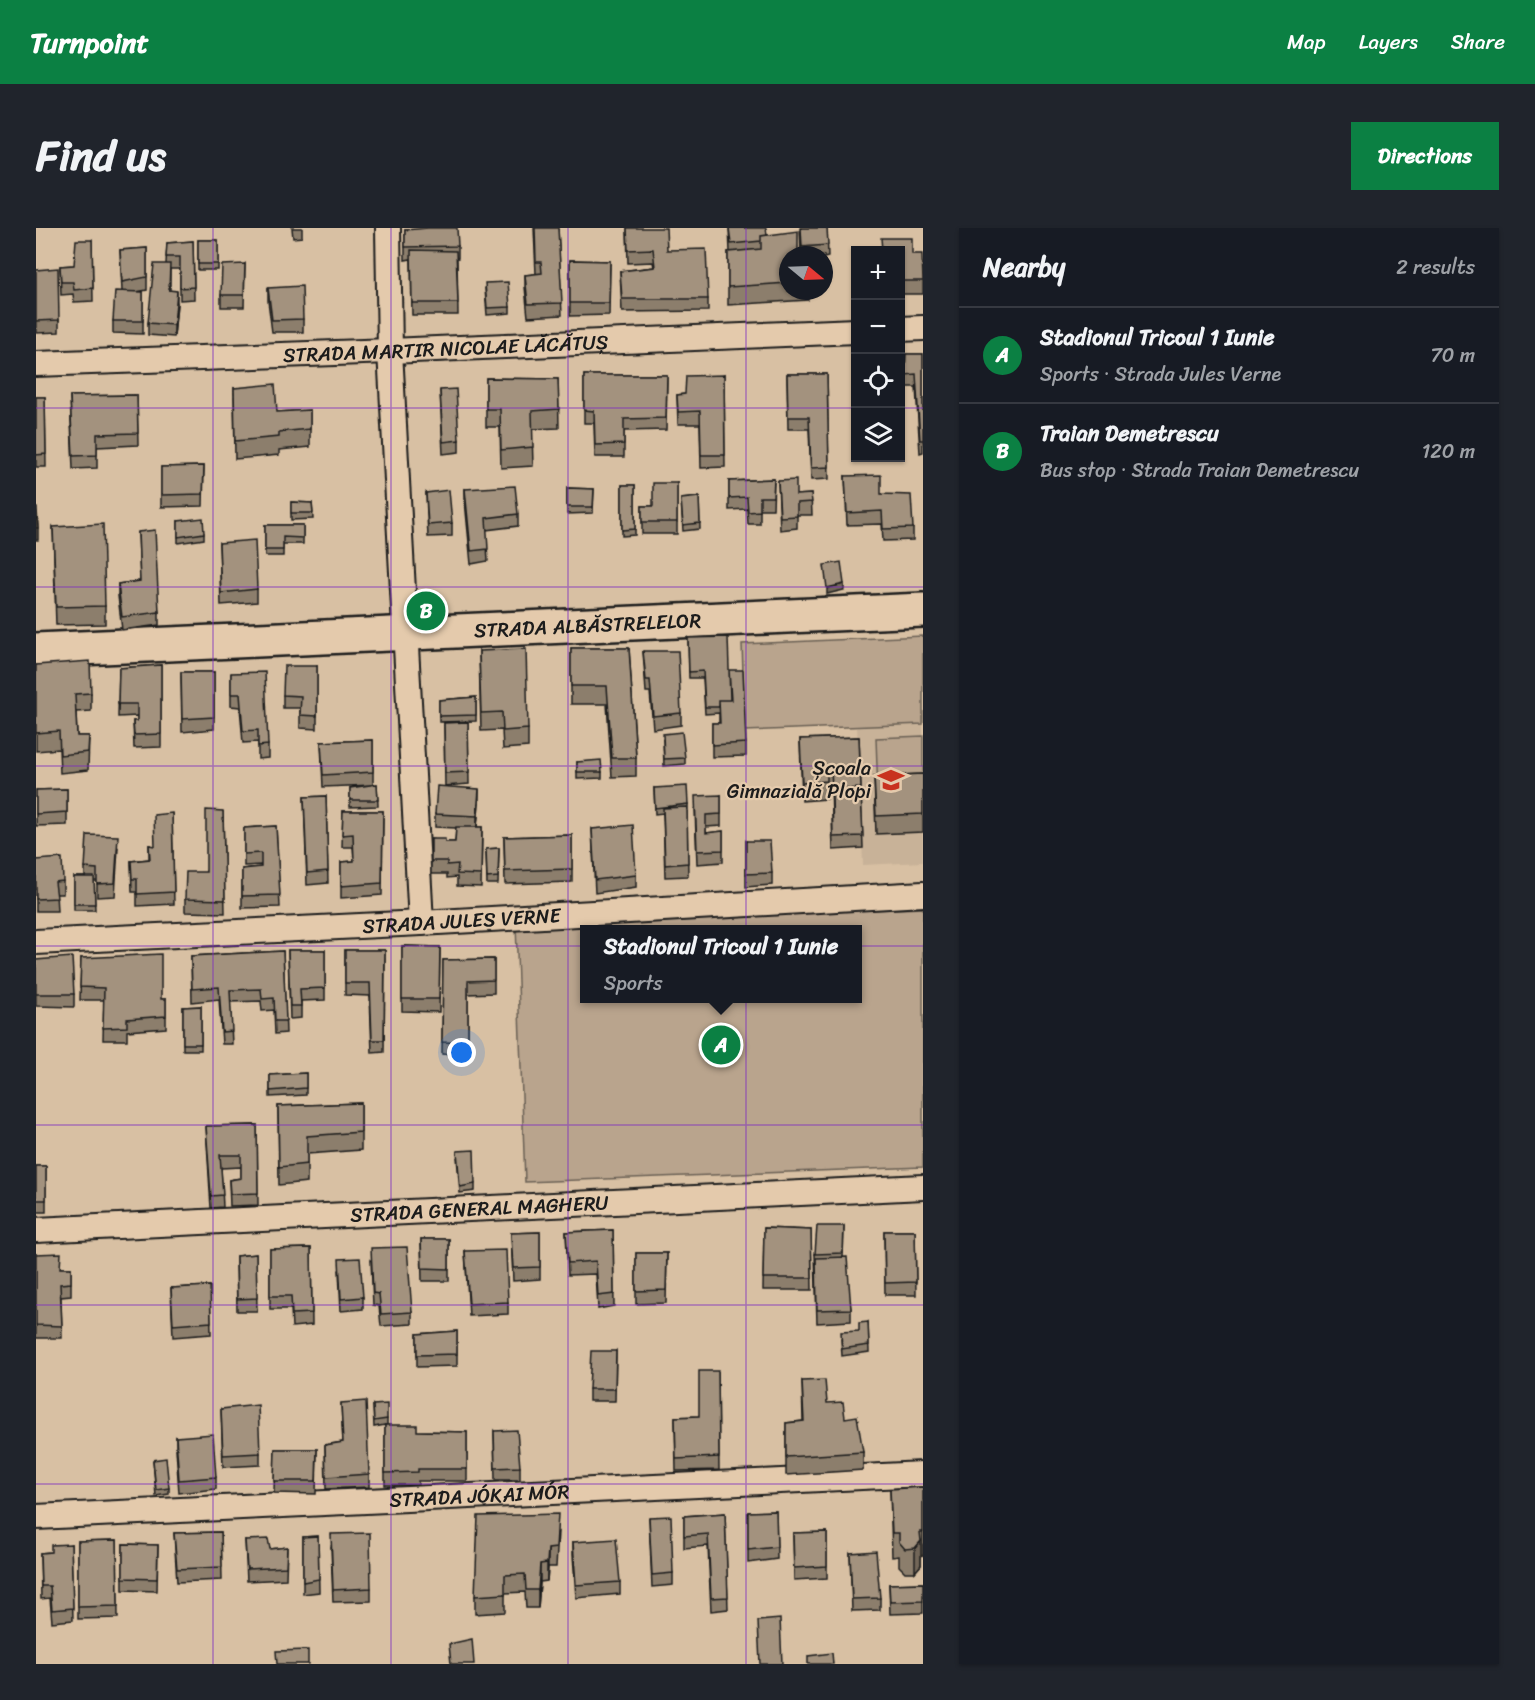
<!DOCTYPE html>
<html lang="en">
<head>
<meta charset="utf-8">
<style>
	body { margin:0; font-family:Sriracha,sans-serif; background:#20242c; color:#f1f3f6 }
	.controls { position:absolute; right:18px; top:18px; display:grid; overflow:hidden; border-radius:0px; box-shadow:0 2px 4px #0004 }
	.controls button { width:54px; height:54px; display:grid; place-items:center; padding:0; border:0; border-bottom:2px solid #363941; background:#171b24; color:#f1f3f6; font:30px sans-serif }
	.compass { position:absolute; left:743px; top:18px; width:54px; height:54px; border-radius:50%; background:#171b24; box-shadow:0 2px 4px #0004; rotate:109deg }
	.you { position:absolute; left:426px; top:825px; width:21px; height:21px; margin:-15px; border:4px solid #fff; border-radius:50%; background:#1a73e8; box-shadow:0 0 0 9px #1a73e833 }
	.badge { display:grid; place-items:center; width:39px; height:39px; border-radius:50%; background:#0b8043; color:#fff; font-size:20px; font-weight:700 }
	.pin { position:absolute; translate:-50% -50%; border:3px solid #fff; box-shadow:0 2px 6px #0006 }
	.popup { position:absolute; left:544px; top:697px; width:282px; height:78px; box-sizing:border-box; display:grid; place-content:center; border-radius:0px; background:#171b24; filter:drop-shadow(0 2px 4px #0005); font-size:20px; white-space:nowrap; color:#9ea1a6 }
	.popup b { font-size:22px; color:#f1f3f6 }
	.popup::after { content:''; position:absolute; left:50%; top:100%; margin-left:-12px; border:12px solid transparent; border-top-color:#171b24 }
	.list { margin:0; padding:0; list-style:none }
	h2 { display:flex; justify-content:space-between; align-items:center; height:78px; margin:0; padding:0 24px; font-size:26px }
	h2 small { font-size:20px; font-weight:400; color:#9ea1a6 }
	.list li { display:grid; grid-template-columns:39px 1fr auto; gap:18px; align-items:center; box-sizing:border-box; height:96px; padding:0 24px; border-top:2px solid #363941 }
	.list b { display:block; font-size:22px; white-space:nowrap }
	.list p { margin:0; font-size:20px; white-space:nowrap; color:#9ea1a6 }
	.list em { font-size:20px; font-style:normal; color:#9ea1a6 }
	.icon { flex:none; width:33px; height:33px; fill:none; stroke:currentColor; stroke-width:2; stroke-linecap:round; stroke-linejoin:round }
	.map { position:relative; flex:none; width:887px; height:1436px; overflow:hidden; border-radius:0px }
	header { display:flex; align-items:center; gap:36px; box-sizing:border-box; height:84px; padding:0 30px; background:#0b8043; color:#fff }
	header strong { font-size:28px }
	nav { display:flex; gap:33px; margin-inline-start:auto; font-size:21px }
	.intro { display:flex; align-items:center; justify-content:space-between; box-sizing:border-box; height:144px; padding:0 36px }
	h1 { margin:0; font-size:42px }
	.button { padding:15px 27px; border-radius:0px; background:#0b8043; color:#fff; font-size:21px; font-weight:700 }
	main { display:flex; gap:36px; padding:0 36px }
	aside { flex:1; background:#171b24; border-radius:0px; box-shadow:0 2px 4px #0004 }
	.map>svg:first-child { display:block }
</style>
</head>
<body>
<header>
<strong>Turnpoint</strong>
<nav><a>Map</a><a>Layers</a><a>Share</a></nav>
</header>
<div class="intro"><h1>Find us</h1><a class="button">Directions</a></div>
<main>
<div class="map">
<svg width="887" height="1436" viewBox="0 0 887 1436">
	<rect width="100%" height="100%" fill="#d8c0a3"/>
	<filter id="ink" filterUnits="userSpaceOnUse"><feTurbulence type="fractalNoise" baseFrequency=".0167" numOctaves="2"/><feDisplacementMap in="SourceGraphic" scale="12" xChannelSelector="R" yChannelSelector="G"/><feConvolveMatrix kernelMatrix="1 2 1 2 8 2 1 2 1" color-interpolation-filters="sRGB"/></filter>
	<g filter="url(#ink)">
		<path fill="#c8b298" d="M887,496V634L827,637L821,498Z"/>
		<path fill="#b9a48d" stroke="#6a6054" stroke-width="1.5" fill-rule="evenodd" d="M887,408V496L709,503L706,416Z
			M887,508V564L842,566L840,510Z
			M887,680V939L489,954L480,696ZM548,702H822V770H548Z"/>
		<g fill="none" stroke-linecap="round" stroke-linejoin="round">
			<g stroke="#1c1c1c" stroke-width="28">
				<g id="street">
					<path d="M352,0L354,123L385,695"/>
					<path d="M864,101L887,100"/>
					<path id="s1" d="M0,136L354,123L820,103"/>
					<path id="s2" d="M0,714L385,695L887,666"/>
					<path id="s3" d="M0,1002L887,959"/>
					<path id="s4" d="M0,1289L887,1246"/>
				</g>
			</g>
			<g stroke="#1c1c1c" stroke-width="38">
				<g id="secondary">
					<path id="s5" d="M0,422L887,382"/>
				</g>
			</g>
			<use href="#street" stroke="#e4caac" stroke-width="24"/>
			<use href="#secondary" stroke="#e4caac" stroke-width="33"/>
		</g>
		<path fill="#8c7e6c" stroke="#1c1c1c" stroke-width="1.5" d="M256,0H266V9L257,10Z
			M498,0H522L526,87L492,89L489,59V47L500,46Z
			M591,0L631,22L672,71V83L586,84L584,43L618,39L617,34L592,35Z
			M693,0L731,7L762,24H765L764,0H791L792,29L788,30V27H752V63H772V72L692,77V24H694Z
			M369,2L422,18V30H421L422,87H376L375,31L369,32Z
			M56,12L57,73L38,74L37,66L25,67L24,38L38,37Z
			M162,12H182V42H162Z
			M157,13L158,71L144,72V41H134V62L141,75L138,109L112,107V95L130,36L131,15Z
			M111,20V62L100,64H107V106L77,105V93L86,63L84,22Z
			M864,22L876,26L887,35V66H864Z
			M534,32L574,33L573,87L534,88Z
			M209,36L208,79H185V67Z
			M0,42L23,92V104L0,105Z
			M232,60L267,91V104H236L232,73Z
			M449,61L474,79V85L451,87Z
			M870,126H887V224L884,225L880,159H869Z
			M751,146H791L793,251L775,252L773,201H752Z
			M548,147H631L630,202L588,203V229H559L558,195H548Z
			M688,147L689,239L665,240L664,196H642L641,167L649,166Z
			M450,150L522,151L523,200L496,201L497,238L465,240L464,199H450Z
			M198,160L241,184L274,182V219L243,222V227L199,231Z
			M404,162L423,212V224L407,226Z
			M101,167L102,217L61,219V240L37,241L34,168Z
			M0,169H9L10,239H0Z
			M168,238L167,278L125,279V239Z
			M809,248L845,266L877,300V312L847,313L846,296L811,297Z
			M738,251L737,281H724V296H712L711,281L693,282V253Z
			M742,253L760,267L775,266L776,287H761V300L744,302Z
			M641,255V306H606V278H617Z
			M586,257H599V307L586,308Z
			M531,260L558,261L557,285L531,286Z
			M429,261L482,286V298L450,302L452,333L435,336L429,273Z
			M390,265L416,295V308L392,309Z
			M663,269L664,301L647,303L645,271Z
			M255,274L276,275L277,291L255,292Z
			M0,280L2,300V312H0Z
			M142,293L168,305V311L142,315Z
			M229,297H267V316H247V328H229Z
			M17,299L69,378V396L20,397Z
			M102,304L123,384V397L86,402L82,368V356L104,353Z
			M183,315L221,361V374L185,377Z
			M652,410L693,452L710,515V528L676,529V495H683V485L669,486L667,450H653Z
			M535,420H593L600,530V548L576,549L571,476H535Z
			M443,423L492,501V519L467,521L466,502L445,503Z
			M607,423L645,485V497L617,501L614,464H610Z
			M0,437L55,465V483L40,484L41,508H53L52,542L24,545L23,521L0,523Z
			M125,437V519L98,520L97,493H101V488L82,489L83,440Z
			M281,438V501L264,500V480H247V467Z
			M145,444H178V501L146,504Z
			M195,445L232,517V530L222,531V514L207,515L204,479L195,478Z
			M440,469V493L403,494V472Z
			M432,494L433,556L409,558L408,495Z
			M823,509L827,620L797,622L795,557H791V571L766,573L764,511Z
			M337,512V557L287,559L285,514Z
			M627,512L649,530V536L628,538Z
			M541,534L566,544V550L541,551Z
			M887,546V604L840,606L838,548Z
			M341,556L342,578L314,579V560Z
			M618,560L652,576V583H651L652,648L629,649L627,585L619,586Z
			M31,561V597L0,598V562Z
			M685,567V598L670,599V605L687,603V634L661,636L659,581Z
			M290,568L292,655L271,657L268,569Z
			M443,574L441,599H446L445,659L421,658V649L411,650V646H395V611L409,614H419L420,600L399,599V586Z
			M187,583L189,685L149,684V671L170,644Z
			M307,583H347L346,667L305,670V634L318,633L317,619H306Z
			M136,585L138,676L101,678V664H96L95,633L113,631V617L119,618Z
			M240,598L244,679L206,680V641L225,639V637L208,638V600Z
			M556,601L600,647V659L559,665Z
			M536,607V654L469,656L468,609Z
			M710,613L736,645V657L710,659Z
			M82,620L79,668L61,669V653H58L59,682H38V649H49V640Z
			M463,620L462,656H451L450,621Z
			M0,632L27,653V666H20L21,683H0Z
			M366,718L404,719L403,784L366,783Z
			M252,722H289V772L265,773V790L254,791Z
			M309,722H349L348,824L336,825L334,768L309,767Z
			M247,723L250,805L239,806L238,782L226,783L225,773L194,774L196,816H186L183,771L156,774L155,728Z
			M45,730L125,771H130V800L91,803V812H67L68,772H44Z
			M458,731V765L432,766V828L406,826L407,732Z
			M0,732L38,766V779L0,778Z
			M165,778V822H147V779Z
			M270,845V867L234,869V847Z
			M325,875V922L271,926V954L243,957L242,878Z
			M221,897L222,977L194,978L193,952L205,950V939L185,940L187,979L175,980L170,898Z
			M421,929L439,956V963L424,965Z
			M0,938H10V984H0Z
			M808,998L807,1030L815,1081V1093L781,1095L779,1026Z
			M728,1000L775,1002L776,1062H727Z
			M577,1002L578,1078L562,1081L560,1046L532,1047L530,1004Z
			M848,1003H879L880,1067H849Z
			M504,1004V1051L477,1053L475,1005Z
			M385,1011H413V1053H386Z
			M275,1020L276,1097L256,1099L255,1081H234V1021Z
			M429,1023L472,1074V1086L433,1088Z
			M600,1025H631L630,1075L600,1076Z
			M0,1026L25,1040H35V1068L25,1069L26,1110H0Z
			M220,1026L221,1083H201L200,1028Z
			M335,1033L376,1084V1096L345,1098L343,1078L337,1077Z
			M303,1043L327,1069V1081L305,1083Z
			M174,1058L175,1106L137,1109L135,1060Z
			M832,1094L833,1124L806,1128L805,1111L823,1103Z
			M421,1103V1138L381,1139V1106Z
			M580,1123L579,1173H553V1161Z
			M682,1143L683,1242L640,1243L639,1189L663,1188Z
			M766,1153L791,1175L827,1224V1242L750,1247V1195L767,1193Z
			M305,1175L333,1246V1259L290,1261L289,1217L307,1214Z
			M337,1177L351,1191V1197L381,1203L431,1204V1253H382V1257H349V1197L338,1199Z
			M185,1181L224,1225V1237L187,1239Z
			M458,1203L484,1239V1252H459Z
			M140,1209L180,1249V1261L143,1265L140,1221Z
			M239,1221H281L280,1266L238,1265Z
			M117,1232L133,1260V1266L120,1268Z
			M887,1259V1327L885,1328V1337L879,1344H869L863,1338V1328L856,1329L854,1261Z
			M740,1283L741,1331L712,1335V1284Z
			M689,1285L692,1381L675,1383L672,1318L648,1320V1288Z
			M613,1289L637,1345V1357L616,1359Z
			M185,1304L186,1352L141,1354L138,1305Z
			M522,1304L520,1339H512L511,1353L504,1354L502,1380H490L489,1364L469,1365V1384L439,1386V1368Z
			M791,1304V1350L758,1352L757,1305Z
			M282,1308L283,1364L267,1366V1309Z
			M81,1312L82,1390L42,1391V1313Z
			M209,1312L234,1321L251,1319L250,1351L211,1353Z
			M537,1314L584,1354V1366L540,1370L537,1327Z
			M35,1316L37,1392L16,1394L14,1370L5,1371L4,1325L15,1324Z
			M87,1316L122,1317L121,1363L87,1362Z
			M295,1319L335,1360V1373L297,1374Z
			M814,1325L844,1370V1382L816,1383Z
			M887,1355V1385L854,1386L853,1356Z"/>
		<path fill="#726658" stroke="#1c1c1c" stroke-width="1.5" d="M141,63V75L138,109V97Z
			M808,356V362L791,366V360Z
			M443,561V574L441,600V588Z
			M885,1313V1337L879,1344V1320Z
			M512,1321V1339L511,1353V1335Z
			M504,1336V1354L502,1380V1362Z"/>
		<path fill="#a3927e" stroke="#1c1c1c" stroke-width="1.5" d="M392,0H421L422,18L369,19V2Z
			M499,0H522L526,75L492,76L489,47L506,45L505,34H500Z
			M591,0H630L631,22L670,21L672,71H586L584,43L619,39L617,21L592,22Z
			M693,0H730L731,7L725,8V13L695,16Z
			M765,0H791L792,17L766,19Z
			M762,3V24H771V27H752V55L692,59V24L725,21V8Z
			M845,10H876V26H886L887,53H864V22H846Z
			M40,12H56L57,60L38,62L37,54H25L24,38L38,37Z
			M162,12H182V36H162Z
			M157,13L158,59L144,60V29H130L131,15Z
			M111,20V49L86,54L84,22Z
			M375,22L420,23L422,75H376Z
			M534,32L574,33L573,75H534Z
			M118,36H134L133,62L141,63L138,97L112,95Z
			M209,36L208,67H185L186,37Z
			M22,40L23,92L0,93V42Z
			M472,54L474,79L451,80L449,55Z
			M266,58L267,91L236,92L232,60Z
			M79,63L107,64V93H77Z
			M870,126H887V212H884L880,146L869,147Z
			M751,146H791L793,239L775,240L773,189H752Z
			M548,147H631L630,190L588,191V216L559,217L558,183L548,182Z
			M688,147L689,227H665L664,183L642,184L641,167L649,166L650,148Z
			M450,150L522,151L523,181L496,183L497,219L465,222L464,181H450Z
			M239,156L241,184L274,182V201L243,204V209L199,213L198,160Z
			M420,161L423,212L407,214L404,162Z
			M101,167L102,205L61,206V227L37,228L34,168Z
			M0,169H9L10,226L0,227Z
			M168,238L167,266L125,267V239Z
			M845,247V266L875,267L877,300L847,301L846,283L811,285L809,248Z
			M738,251L737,269H724V283L712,284L711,269L693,270V253Z
			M760,252V267L775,266L776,274L761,275V288L744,289L742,253Z
			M617,255H641V294H606V278H617Z
			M586,257H599V301L586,302Z
			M479,258L482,286L450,290L452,321L435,323L429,261Z
			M531,260L558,261L557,279H531Z
			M413,262L416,295L392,297L390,265Z
			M663,269L664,295L647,297L645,271Z
			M255,274L276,275L277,285H255Z
			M0,280H1L2,300H0Z
			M167,290L168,305L142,309V293Z
			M67,296L69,378L20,379L17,299Z
			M229,297H267V310L247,309V322H229Z
			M119,302L123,384L86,389L82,356L104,353L102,304Z
			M219,312L221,361L185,365L183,315Z
			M805,334L808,356L791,360L788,337Z
			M692,409L694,472H683V479H669L667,443L653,444L652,410Z
			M535,420H593L600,530H576L571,458H535Z
			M490,421L492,501L467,503L466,484L445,485L443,423Z
			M607,423H642L645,485L617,488L614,452H610Z
			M54,433L55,465L39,466L41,508H53L52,524L24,527L23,503L0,505V437Z
			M125,437V506L98,507L97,493H101V476H82L83,440Z
			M248,438H281V488L264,487L265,468L247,467Z
			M693,442H707L710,515L676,517V495H684L683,472H695Z
			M145,444H178V489L146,491Z
			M229,444L232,517L222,518V502L207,503L204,466H195V445Z
			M440,469V487L403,488V472Z
			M432,494L433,544L409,545L408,495Z
			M646,504L649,530L628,531L627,506Z
			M823,509L825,560L796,562L795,539H791V553L766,555L764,511Z
			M337,512V544L287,547L285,514Z
			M565,532L566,544H541V534Z
			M887,546V586L840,588L838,548Z
			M341,556L342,572H314V560Z
			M401,558L443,561L441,588L399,586Z
			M651,558L652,576L619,580L618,560Z
			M31,561V584L0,586V562Z
			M825,566L827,608L797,609L796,567Z
			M685,567V586L670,587V605L687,603V622L661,623L659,568Z
			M290,568L292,643L271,645L268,569Z
			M651,579L652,635L629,637L627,580Z
			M170,582L187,583L189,672L149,671L150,644H170Z
			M307,583H347L346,655L305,658V634L318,633L317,606L306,607Z
			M136,585L138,664L101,666V651H96L95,633L114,631L113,617L119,618L118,587Z
			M597,597L600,647L559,652L556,601Z
			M240,598L244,667L206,668V641L225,639V625L208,626V600Z
			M420,599H446L445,647L421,646L422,636L411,637V633H395V611H409V614H419Z
			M51,607L82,608L79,655L61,656V641L49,640Z
			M536,607V641L469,643L468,609Z
			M710,613H734L736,645L710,646Z
			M463,620L462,649L451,650L450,621Z
			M26,630L27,653L19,654L21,670L0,671V632Z
			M38,649H58L59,676H38Z
			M366,718L404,719L403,771H366Z
			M252,722H289V760L264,761L265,778H254Z
			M309,722H349L348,812H336L334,755H309Z
			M247,723L250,793H239L238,770L226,771L225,761L194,762L196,803L186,804L183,759L156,761L155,728Z
			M125,726V771H130V788L91,791V799L67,800L68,760L44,759L45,730Z
			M36,729L38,766H0V732Z
			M458,731V752L432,753V815L406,814L407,732Z
			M165,778V816H147V779Z
			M270,845V860L234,863V847Z
			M325,875V904L271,908V936L243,939L242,878Z
			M221,897L222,965L194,966L193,952L205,950V927H184L187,967L175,968L170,898Z
			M438,922L439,956L424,959L421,923Z
			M0,938H10V972H0Z
			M781,998H808L807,1025L779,1026Z
			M728,1000L775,1002L776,1050H727Z
			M577,1002L578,1066L562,1068L560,1033L532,1035L530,1004Z
			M848,1003H879L880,1054L849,1055Z
			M504,1004V1039L477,1040L475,1005Z
			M385,1011H413V1041L386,1040Z
			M371,1019L376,1084L345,1086L343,1066L337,1065L335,1020Z
			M275,1020L276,1085L256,1086L255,1068H234V1021Z
			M470,1022L472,1074L433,1076L429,1023Z
			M25,1025L24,1040H35V1055L24,1056L26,1098L0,1097V1026Z
			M600,1025H631L630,1062L600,1063Z
			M220,1026L221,1070L201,1071L200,1028Z
			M811,1029L815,1081L781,1082L780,1030Z
			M324,1030L327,1069L305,1071L303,1031Z
			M174,1058L175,1094L137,1097L135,1060Z
			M832,1094L833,1117L806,1121L805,1104L823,1103V1095Z
			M421,1103V1126L381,1127V1106Z
			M555,1123H580L579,1161H553Z
			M663,1143H682L683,1229L640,1231L639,1189L663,1188Z
			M789,1152L791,1175L807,1174L809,1190L821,1188L827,1224L750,1229V1195L768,1193L766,1153Z
			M330,1173L333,1246L290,1249L289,1217L307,1214L305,1175Z
			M351,1176V1191L338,1193L337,1177Z
			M222,1177L224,1225L187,1227L185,1181Z
			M349,1197H381V1203L431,1204V1241H382V1244L349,1245Z
			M481,1202L484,1239L459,1240L458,1203Z
			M177,1206L180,1249L143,1252L140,1209Z
			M239,1221H281L280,1253H238Z
			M130,1230L133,1260L120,1262L117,1232Z
			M887,1259V1304H884L885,1313L879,1320L869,1321L863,1314V1305H856L854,1261Z
			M740,1283L741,1319L712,1322V1284Z
			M689,1285L692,1369L675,1370L672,1306L648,1308V1288Z
			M522,1286L520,1320L512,1321L511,1335L504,1336L502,1362H490L489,1346L469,1347V1366L439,1368L442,1288Z
			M635,1288L637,1345L616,1347L613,1289Z
			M185,1304L186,1339L141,1341L138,1305Z
			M791,1304V1338L758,1340L757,1305Z
			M334,1305L335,1360L297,1362L295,1306Z
			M282,1308L283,1351L267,1354V1309Z
			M232,1311L234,1321L251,1319L250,1339L211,1341L209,1312Z
			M580,1311L584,1354L540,1357L537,1314Z
			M81,1312L82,1378L42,1379V1313Z
			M35,1316L37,1380L16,1382L14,1358H5L4,1325L15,1324V1317Z
			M87,1316L122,1317L121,1351L87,1350Z
			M840,1323L844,1370L816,1371L814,1325Z
			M887,1355V1373L854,1374L853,1356Z
			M744,1391L746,1436H724L722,1393Z
			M436,1411L438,1436H415L413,1416Z
			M272,1422V1436H241L240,1423Z
			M796,1425L797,1436H772V1428Z"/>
	</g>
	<path fill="none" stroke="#7b2cbf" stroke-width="1.5" stroke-opacity="0.55" d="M177,0V1436M355,0V1436M532,0V1436M710,0V1436M0,180H820M864,180H887M0,359H887M0,538H887M0,718H887M0,897H887M0,1077H887M0,1256H887"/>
	<defs>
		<g id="school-bare" transform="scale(2.07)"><path d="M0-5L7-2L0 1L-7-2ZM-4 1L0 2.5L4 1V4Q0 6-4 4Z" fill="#c8321e" stroke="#e4caac" stroke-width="2.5" paint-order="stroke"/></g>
	</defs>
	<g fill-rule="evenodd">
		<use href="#school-bare" x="855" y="552"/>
	</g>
	<g text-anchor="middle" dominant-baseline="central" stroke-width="4.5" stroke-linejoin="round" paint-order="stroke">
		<g font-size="20" fill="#1c1c1c" stroke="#e4caac">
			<text stroke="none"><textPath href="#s1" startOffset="410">STRADA MARTIR NICOLAE LĂCĂTUȘ</textPath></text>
			<text stroke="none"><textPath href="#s5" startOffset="552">STRADA ALBĂSTRELELOR</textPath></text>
			<text stroke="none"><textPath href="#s2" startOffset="426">STRADA JULES VERNE</textPath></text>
			<text stroke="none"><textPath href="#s3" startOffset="444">STRADA GENERAL MAGHERU</textPath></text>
			<text stroke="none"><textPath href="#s4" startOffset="444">STRADA JÓKAI MÓR</textPath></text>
		</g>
		<g font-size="20" fill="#1c1c1c" stroke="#e4caac" text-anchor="end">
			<text x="835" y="540">Școala<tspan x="835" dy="23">Gimnazială Plopi</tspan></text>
		</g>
	</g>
</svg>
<div class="controls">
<button>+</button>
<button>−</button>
<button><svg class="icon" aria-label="locate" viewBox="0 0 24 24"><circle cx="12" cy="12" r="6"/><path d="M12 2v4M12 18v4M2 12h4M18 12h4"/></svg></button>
<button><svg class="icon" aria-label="layers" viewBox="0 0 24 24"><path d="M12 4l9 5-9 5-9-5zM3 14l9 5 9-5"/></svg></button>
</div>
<svg class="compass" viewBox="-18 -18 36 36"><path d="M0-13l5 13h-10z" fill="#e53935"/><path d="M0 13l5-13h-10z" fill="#9ea1a6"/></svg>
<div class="you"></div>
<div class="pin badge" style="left:685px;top:817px">A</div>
<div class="popup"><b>Stadionul Tricoul 1 Iunie</b>Sports</div>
<div class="pin badge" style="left:390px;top:383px">B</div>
</div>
<aside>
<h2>Nearby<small>2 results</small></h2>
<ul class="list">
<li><span class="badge">A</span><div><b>Stadionul Tricoul 1 Iunie</b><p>Sports · Strada Jules Verne</p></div><em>70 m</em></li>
<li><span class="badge">B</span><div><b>Traian Demetrescu</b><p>Bus stop · Strada Traian Demetrescu</p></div><em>120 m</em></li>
</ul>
</aside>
</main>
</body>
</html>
